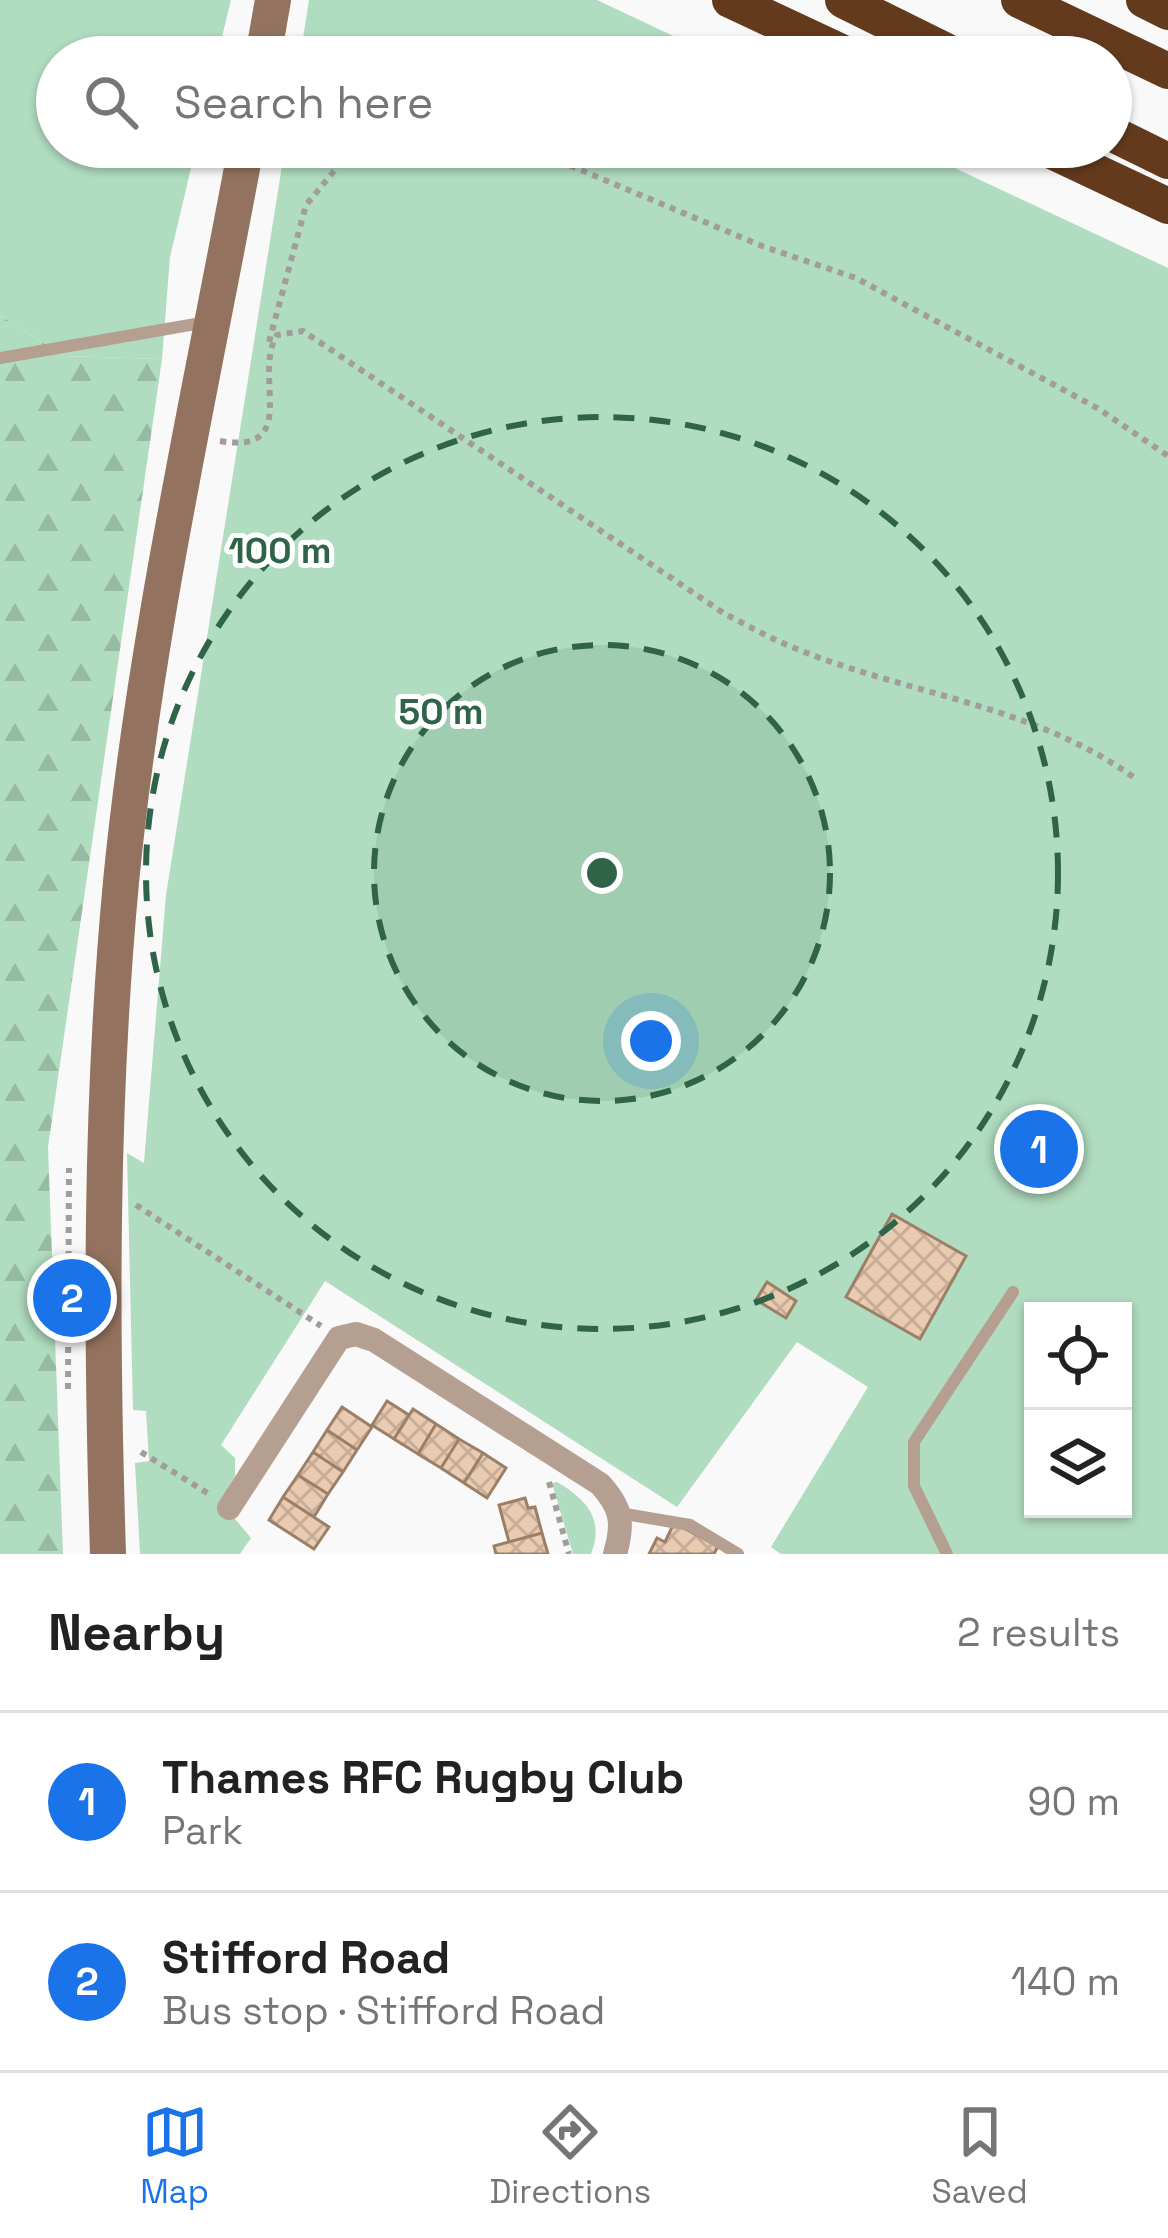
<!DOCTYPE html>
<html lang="en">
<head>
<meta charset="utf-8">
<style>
	body { margin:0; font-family:"Space Grotesk",sans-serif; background:#f6f6f6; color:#222 }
	.controls { position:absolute; right:36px; bottom:36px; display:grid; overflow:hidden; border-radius:0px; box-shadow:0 3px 9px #0004 }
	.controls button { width:108px; height:108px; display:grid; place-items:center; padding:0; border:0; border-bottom:3px solid #e0e0e0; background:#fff; color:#222; font:60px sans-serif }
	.you { position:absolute; left:651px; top:1041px; width:42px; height:42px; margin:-30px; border:9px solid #fff; border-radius:50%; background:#1a73e8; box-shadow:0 0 0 18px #1a73e833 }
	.badge { display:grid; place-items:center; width:78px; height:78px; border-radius:50%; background:#1a73e8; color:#fff; font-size:39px; font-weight:700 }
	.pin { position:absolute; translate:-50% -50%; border:6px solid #fff; box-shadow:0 3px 12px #0006 }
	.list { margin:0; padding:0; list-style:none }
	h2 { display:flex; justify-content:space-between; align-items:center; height:156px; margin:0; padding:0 48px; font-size:51px }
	h2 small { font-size:39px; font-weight:400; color:#767676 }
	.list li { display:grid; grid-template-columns:78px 1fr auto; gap:36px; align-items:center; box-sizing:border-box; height:180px; padding:0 48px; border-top:3px solid #e0e0e0 }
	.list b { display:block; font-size:45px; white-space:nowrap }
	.list p { margin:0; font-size:39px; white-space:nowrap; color:#767676 }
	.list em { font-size:39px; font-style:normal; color:#767676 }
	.icon { flex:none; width:66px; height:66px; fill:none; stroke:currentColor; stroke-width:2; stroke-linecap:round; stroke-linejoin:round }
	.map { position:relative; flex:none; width:1168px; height:1554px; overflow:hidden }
	.search { position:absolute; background:#fff; box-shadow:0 3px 9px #0004; left:36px; right:36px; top:36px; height:132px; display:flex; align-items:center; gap:30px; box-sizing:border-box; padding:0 42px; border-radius:66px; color:#767676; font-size:45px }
	.sheet { height:516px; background:#fff }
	nav { display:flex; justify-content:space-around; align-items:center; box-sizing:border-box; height:168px; border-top:3px solid #e0e0e0; background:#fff; font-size:33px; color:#767676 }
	nav a { display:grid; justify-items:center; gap:6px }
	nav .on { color:#1a73e8 }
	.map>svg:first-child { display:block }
</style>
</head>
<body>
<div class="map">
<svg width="1168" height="1554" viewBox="0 0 1168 1554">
	<defs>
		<pattern id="forest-firs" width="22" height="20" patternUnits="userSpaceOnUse" patternTransform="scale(3)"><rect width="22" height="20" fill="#b0dcbf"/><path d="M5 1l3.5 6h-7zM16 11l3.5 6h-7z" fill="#96bba2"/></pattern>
		<pattern id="building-cross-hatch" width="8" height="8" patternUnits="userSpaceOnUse" patternTransform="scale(3)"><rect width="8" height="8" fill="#e9cbb1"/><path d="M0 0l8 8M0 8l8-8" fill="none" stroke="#c7ad97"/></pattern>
	</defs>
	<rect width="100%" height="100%" fill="#f9f9f9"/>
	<path fill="#b0dcbf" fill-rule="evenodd" d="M0,0H231L217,57H57V147H196L170,257L162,359L64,356L0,315Z
		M309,0H597L718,57H300Z
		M285,147H910L1168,268V1554H781L771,1547L868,1387L797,1342L677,1507L325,1281L221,1445L235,1458V1476L220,1501L251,1538L240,1554H140L135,1463L149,1461L146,1411L133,1410L127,1153L144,1163L166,895ZM1033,1311H1123V1509H1033Z
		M557,1482C586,1499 605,1519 591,1554H573L552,1483Z"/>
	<path fill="url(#forest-firs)" d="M0,315L64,356L162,359L48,1147L63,1554H0Z"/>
	<path fill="url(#building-cross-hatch)" stroke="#9b7f67" stroke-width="3" d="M892,1214L966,1256L920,1339L846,1297Z
		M767,1282L796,1301L786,1318L756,1300Z
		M387,1401L409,1415L394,1439L372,1425Z
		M342,1407L372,1427L357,1450L327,1430Z
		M413,1409L436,1424L418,1454L394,1439Z
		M436,1424L459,1439L441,1468L418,1454Z
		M327,1430L357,1450L343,1472L313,1452Z
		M459,1439L483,1453L464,1483L441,1468Z
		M313,1452L343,1472L328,1494L298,1475Z
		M483,1453L506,1468L487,1498L464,1483Z
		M298,1475L328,1494L314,1517L283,1497Z
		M283,1497L329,1527L314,1549L269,1520Z
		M525,1498L528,1508L535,1507L542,1533L509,1542L499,1505Z
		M674,1523L718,1546L714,1554H649L657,1538L665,1542Z
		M542,1533L548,1554H496L494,1546Z"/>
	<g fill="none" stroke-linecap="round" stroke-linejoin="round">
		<path stroke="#a29d9b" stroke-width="6" stroke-dasharray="6 6" stroke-linecap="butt" d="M526,147L762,246L856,278L1099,409L1168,456
			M269,342L306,205L354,147
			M220,441C302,455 252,375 277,335L303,331L725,614C747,625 769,638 792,647C907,695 1033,704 1136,779
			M136,1205L321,1326
			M68,1389L69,1168
			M141,1452L209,1494
			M549,1482L569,1554"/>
		<path stroke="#b59f91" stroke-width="12" d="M0,358L207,322
			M619,1513L690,1525L738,1554
			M947,1554L914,1486V1442L1013,1292"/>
		<path stroke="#b59f91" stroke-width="24" d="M229,1508L339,1338L356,1334L374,1340L600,1484C622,1508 624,1523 615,1554"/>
		<path stroke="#93735f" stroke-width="36" d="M263,57L273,0
			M108,1554C101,1329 100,1106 121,882C145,635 201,390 246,147"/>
		<path stroke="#643a1d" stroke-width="36" d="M730,0L852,57
			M843,0L958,57
			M1019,0L1168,71
			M1144,0L1168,12
			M1111,133L1168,161
			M1043,147L1168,206"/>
	</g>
	<circle cx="602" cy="873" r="228" fill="#2f6449" fill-opacity=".12"/>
	<g fill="none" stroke="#2f6449" stroke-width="6" stroke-dasharray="21 15">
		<circle cx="602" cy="873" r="228"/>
		<circle cx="602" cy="873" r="456"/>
	</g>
	<circle cx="602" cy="873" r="18" fill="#2f6449" stroke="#fff" stroke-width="6"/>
	<g font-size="36" text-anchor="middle" font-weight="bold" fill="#2f6449" stroke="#fff" stroke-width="10" stroke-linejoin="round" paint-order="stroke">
		<text x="280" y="563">100 m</text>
		<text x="441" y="724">50 m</text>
	</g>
</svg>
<div class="controls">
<button><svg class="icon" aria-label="locate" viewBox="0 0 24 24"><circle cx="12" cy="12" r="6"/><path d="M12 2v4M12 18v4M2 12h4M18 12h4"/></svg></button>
<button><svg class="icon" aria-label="layers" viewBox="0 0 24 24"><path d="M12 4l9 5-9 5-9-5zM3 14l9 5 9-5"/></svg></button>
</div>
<div class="you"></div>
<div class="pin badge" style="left:1039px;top:1149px">1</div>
<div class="pin badge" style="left:72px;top:1298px">2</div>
<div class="search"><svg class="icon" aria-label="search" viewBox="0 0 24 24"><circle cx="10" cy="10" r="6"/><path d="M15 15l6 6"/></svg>Search here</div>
</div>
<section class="sheet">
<h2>Nearby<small>2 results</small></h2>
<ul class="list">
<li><span class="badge">1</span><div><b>Thames RFC Rugby Club</b><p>Park</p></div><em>90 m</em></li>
<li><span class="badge">2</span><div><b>Stifford Road</b><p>Bus stop · Stifford Road</p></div><em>140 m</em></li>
</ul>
</section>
<nav>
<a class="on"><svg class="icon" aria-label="map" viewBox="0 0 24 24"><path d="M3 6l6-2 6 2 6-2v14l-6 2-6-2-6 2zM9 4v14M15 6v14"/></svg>Map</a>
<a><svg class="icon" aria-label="directions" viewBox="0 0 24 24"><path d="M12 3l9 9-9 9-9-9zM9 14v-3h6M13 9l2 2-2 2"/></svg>Directions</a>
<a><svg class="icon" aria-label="saved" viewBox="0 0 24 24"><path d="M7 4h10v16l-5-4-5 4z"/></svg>Saved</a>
</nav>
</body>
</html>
